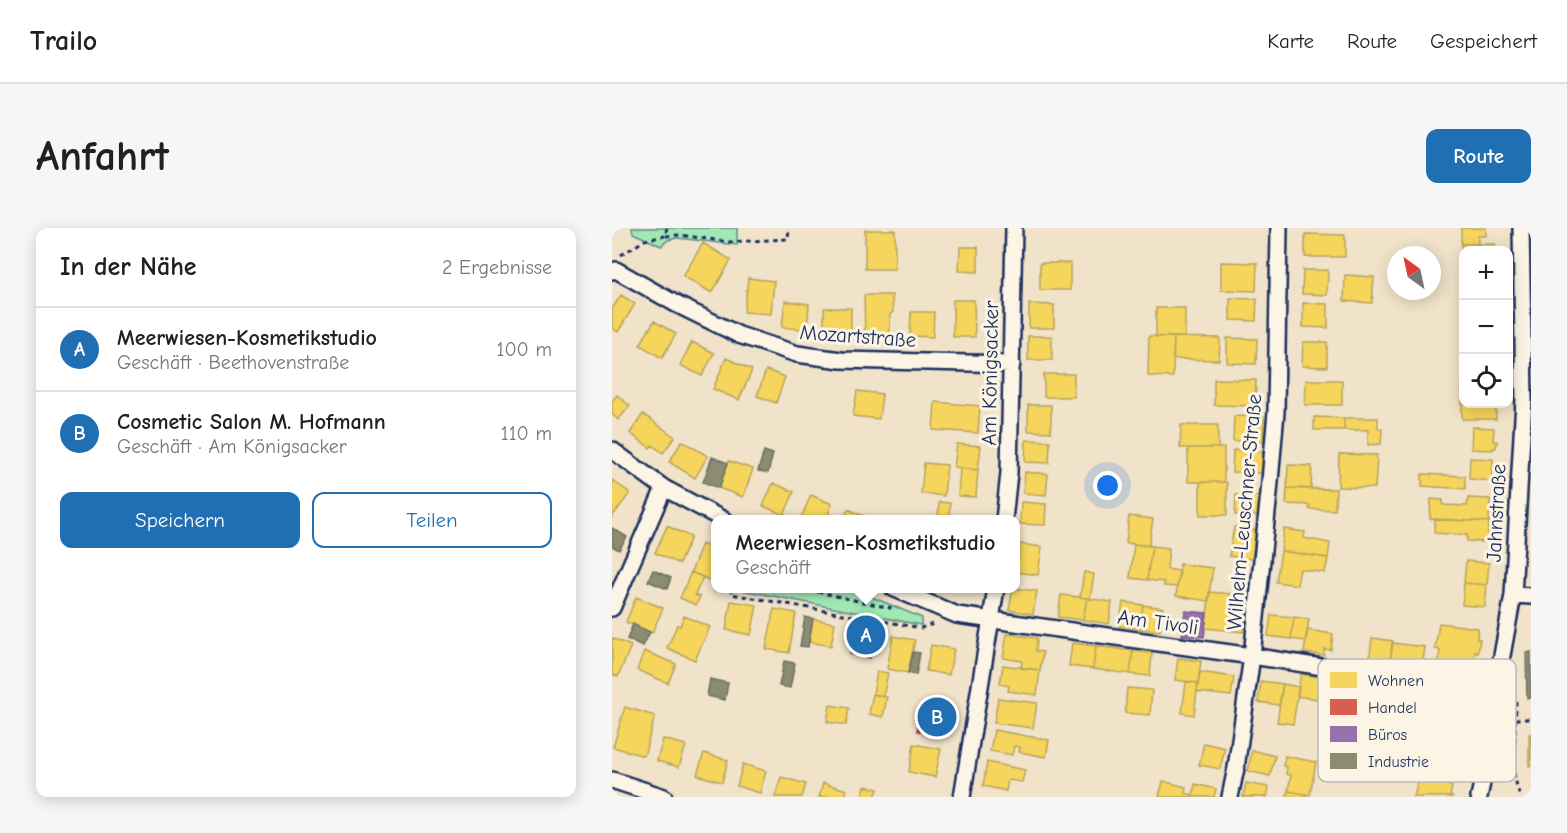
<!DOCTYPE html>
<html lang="de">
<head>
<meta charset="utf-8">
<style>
	body { margin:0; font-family:"Comic Neue",sans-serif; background:#f6f6f6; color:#202124 }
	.controls { position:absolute; right:18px; top:18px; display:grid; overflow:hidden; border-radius:12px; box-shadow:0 3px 15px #0003 }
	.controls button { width:54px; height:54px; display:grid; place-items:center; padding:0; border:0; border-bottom:2px solid #e0e0e0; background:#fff; color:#202124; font:30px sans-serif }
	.compass { position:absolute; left:775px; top:18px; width:54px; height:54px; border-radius:50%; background:#fff; box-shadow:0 3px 15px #0003; rotate:327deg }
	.you { position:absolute; left:496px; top:258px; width:21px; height:21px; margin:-15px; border:4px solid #fff; border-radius:50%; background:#1a73e8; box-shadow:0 0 0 9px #1a73e833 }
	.badge { display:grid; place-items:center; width:39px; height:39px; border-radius:50%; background:#1f6fb2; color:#fff; font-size:20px; font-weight:700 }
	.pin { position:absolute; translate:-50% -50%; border:3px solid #fff; box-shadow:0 2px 6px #0006 }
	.popup { position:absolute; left:99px; top:287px; width:309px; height:78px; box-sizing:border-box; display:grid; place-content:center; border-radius:12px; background:#fff; filter:drop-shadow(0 2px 4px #0005); font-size:20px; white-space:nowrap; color:#757577 }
	.popup b { font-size:22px; color:#202124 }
	.popup::after { content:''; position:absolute; left:50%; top:100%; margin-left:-12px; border:12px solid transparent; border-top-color:#fff }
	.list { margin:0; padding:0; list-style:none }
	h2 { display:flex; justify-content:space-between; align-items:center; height:78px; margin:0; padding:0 24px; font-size:26px }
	h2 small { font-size:20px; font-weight:400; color:#757577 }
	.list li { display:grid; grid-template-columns:39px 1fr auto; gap:18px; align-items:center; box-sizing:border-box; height:84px; padding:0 24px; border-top:2px solid #e0e0e0 }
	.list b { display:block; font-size:22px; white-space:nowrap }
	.list p { margin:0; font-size:20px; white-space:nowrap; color:#757577 }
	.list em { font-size:20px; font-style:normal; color:#757577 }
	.actions { display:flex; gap:12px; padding:18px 24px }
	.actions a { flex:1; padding:14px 0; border:2px solid #1f6fb2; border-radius:12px; text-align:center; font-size:21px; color:#1f6fb2 }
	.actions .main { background:#1f6fb2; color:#fff }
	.icon { flex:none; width:33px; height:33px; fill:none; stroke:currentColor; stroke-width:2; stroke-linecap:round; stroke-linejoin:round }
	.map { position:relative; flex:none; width:919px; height:569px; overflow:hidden; border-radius:12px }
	header { display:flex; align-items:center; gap:36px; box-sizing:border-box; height:84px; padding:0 30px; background:#fff; border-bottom:2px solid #e0e0e0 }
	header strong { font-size:28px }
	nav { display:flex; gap:33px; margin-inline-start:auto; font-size:21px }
	.intro { display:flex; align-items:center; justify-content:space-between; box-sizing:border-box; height:144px; padding:0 36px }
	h1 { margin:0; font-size:42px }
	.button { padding:15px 27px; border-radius:12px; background:#1f6fb2; color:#fff; font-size:21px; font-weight:700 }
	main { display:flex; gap:36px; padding:0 36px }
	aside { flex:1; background:#fff; border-radius:12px; box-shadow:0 3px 15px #0003 }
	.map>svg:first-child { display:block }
</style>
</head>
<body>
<header>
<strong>Trailo</strong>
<nav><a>Karte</a><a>Route</a><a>Gespeichert</a></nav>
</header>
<div class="intro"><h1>Anfahrt</h1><a class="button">Route</a></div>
<main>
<aside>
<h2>In der Nähe<small>2 Ergebnisse</small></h2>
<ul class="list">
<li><span class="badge">A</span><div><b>Meerwiesen-Kosmetikstudio</b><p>Geschäft · Beethovenstraße</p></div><em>100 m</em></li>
<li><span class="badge">B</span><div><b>Cosmetic Salon M. Hofmann</b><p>Geschäft · Am Königsacker</p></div><em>110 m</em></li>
</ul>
<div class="actions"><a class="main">Speichern</a><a>Teilen</a></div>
</aside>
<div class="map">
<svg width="919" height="569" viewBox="0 0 919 569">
	<rect width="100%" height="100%" fill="#f1e3ca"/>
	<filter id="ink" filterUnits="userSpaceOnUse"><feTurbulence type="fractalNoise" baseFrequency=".0167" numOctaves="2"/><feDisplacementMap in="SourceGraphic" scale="12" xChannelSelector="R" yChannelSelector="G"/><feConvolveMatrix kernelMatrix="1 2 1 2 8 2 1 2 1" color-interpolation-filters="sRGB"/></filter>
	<g filter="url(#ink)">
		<path fill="#a1e8b5" stroke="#5e8c8a" stroke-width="1.5" d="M20,0H125V17L65,10L56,12L49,18L21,5Z
			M125,361H241L310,390L309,397Z"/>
		<path fill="#f6d55c" stroke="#b4a35d" stroke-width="1.5" d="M849,0H874V8H866V16H849Z
			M253,2H283V41H253Z
			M693,6L733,7V29H693Z
			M91,15L119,32L100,65L71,48Z
			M849,16H883V22H852V37H849Z
			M348,19H366V44L347,43Z
			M609,34L645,35L644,63L609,62Z
			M428,35H458V62H428Z
			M691,42H716L715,67L690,66Z
			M733,47L762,49L760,75L732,73Z
			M136,50L162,53L159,86L132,84Z
			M9,67L23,76L6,104L0,100V81Z
			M252,67H280L281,85L278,86V110H253Z
			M618,70L645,71L644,93L618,92Z
			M341,72H362L363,109H341Z
			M173,73L197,76L195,102L170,99Z
			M691,75L716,76V100L691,99Z
			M417,76L442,77V100H417Z
			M212,80H239V110H212Z
			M544,80H573V109H544Z
			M299,84H322L321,109L298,108Z
			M42,93L64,106L50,130L28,117Z
			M416,108H440V132H416Z
			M537,108L562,109L561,149L536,148Z
			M562,109L608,110L607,132L561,131Z
			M615,110L645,111L644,136L615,135Z
			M80,114L102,125L90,148L68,137Z
			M691,114H715V139L690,138Z
			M114,130L140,142L127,172L101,161Z
			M154,142L173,149L164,175L145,168Z
			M432,146H462V169H432Z
			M602,151L644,152L643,178L602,177Z
			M694,152H730V177H693Z
			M850,156L852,176H884V191H850Z
			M245,163L270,166L267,191L241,188Z
			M5,167L18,178L6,192L0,186V173Z
			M323,174L368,178L366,205L321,202Z
			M416,177H439V204L416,203Z
			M31,186L63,209L51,225L40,217L38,220L18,205Z
			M622,188L652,189L651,214L621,213Z
			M702,189L732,190V202H702Z
			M732,190H766V201H770L769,216L756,217V202H732Z
			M569,197H606V220H568Z
			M860,199L882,200L881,213H885L884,220H881V222L859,221Z
			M414,212L438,213L437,235L413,234Z
			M70,213L96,228L83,250L57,234Z
			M345,216L369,218L366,242L342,239Z
			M576,220H612V254H576Z
			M621,222L651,224L650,245L620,244Z
			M727,226L765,227L763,260L726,259Z
			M858,230L881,231L880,253L857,251Z
			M117,233L141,241L131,269L107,260Z
			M312,235L335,237L332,268L309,265Z
			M676,237L700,238L699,261L675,260Z
			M348,240L366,242L364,269L346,268Z
			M413,244L436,246L434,267L411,265Z
			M810,246L853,248V261L810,258Z
			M0,252L18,265L0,289Z
			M588,254H615V287H588Z
			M161,255L182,264L172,287L151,278Z
			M675,260L724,261L723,282L697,281L698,277L674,276Z
			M199,267L220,276L214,292H188Z
			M624,267L648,268L647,288L623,287Z
			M856,270L878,271L877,294L818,291L819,271L831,272V277L855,278Z
			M327,274L338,275L337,292H326Z
			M409,274L434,276L433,297L408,296Z
			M236,281L256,290V292H231Z
			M517,288L541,291L537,318L514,315Z
			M823,291L877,294L875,314L855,313V307L822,305Z
			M55,298L79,309L67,336L43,325Z
			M622,299L644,302L640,331L617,328Z
			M672,301L693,304L692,310L718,315L716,330L669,323Z
			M90,316L104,322V348L101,354L79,344Z
			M408,316L430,319L426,347L404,344Z
			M522,316L540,318L535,352L518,350Z
			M540,318L557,320L555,341L568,343L565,359L552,358V354L535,352Z
			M669,323L716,330L713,345L688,341L685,357L664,354Z
			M854,333L877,335L875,357L852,355Z
			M568,336L601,340L596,373L564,368Z
			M79,344L91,349L83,367L88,369L84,377L68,370Z
			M472,344L482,346L478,371L468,369Z
			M852,355L875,357L873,379L850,377Z
			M401,360L425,363L421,386L397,382Z
			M598,364L619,366L617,380L634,383L631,404L593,400Z
			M449,367L475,370L471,392L446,389Z
			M24,369L51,380L40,405L14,394Z
			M475,370L500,374L497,396L471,392Z
			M119,373L145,377L139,407L114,402Z
			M511,374L531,377L528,401L507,398Z
			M531,377L551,380L548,403L528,401Z
			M162,381L184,385L177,425L154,421Z
			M659,387L682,389L679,411L656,408Z
			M72,388L98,399L83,432L55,420L65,397L68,398Z
			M682,389L697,391L694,413L679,411Z
			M201,391L223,395L219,418L197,414Z
			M827,395L866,400L865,411H868L866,425L863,424L862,435H858L856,446L826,443L828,422L823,421Z
			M695,402L721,406L719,422L712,421V427L692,425Z
			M395,406L425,410L424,423L431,424L428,442L409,440L410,433L391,430Z
			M281,408L303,412L296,445L275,441Z
			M0,410L19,418L6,449L0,446Z
			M760,410L781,413L778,436L757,433Z
			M460,415L484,418L481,441L457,438Z
			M780,415L813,419L810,440L778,436Z
			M319,417L342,421L337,447L314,443Z
			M484,418L521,423L518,446L481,441Z
			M32,423L64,436L56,455L25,442Z
			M521,423L540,425L538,448L518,446Z
			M566,430L589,433L586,455L563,452Z
			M391,437L428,442L425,467L396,463L397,458L388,456Z
			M265,443L276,445L271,469L261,466Z
			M588,444L622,449L619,468L585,464Z
			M689,446L708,449L705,471L685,468Z
			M734,452L755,456L752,478L730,476Z
			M649,453L671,456L667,477L646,474Z
			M574,454L586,455L582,487L570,485Z
			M671,456L687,459L681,496L665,494Z
			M755,456L775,460L772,481L752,478Z
			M515,460L540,462L538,487L513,485Z
			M261,466L275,469L271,489L257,486Z
			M833,469L856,473L852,497L841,496L840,500L828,498Z
			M386,470L425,475L421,500L382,495Z
			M218,477L237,480L234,497L215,494Z
			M13,479L43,488L32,528L1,519Z
			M382,502L437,512L434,529L407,524L408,519L402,518L400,527L378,523Z
			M917,506H919V538H917Z
			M51,511L74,517L67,539L45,533Z
			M592,515L613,520L608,541L587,537Z
			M819,515L846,521L840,549L813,543Z
			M302,516L329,521L323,549L297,544Z
			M640,522L663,528L658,548L636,543Z
			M92,525L116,532L110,554L85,547Z
			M673,528L704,534L698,567L676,563L679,547L674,546L675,539L671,538Z
			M375,534L413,542L410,554L396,552L394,563L371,558Z
			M131,536L154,543L148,565L125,558Z
			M169,549L194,556L190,569H163Z
			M807,550L840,558L838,568L841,569H802Z
			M551,553L574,559L573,565L581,567L583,556L604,561L602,569H547Z
			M211,555L235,562L233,569H207Z
			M634,555L657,559L655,569H631Z
			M253,558L266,561L263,569H250Z
			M676,563L694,566L693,569H675Z"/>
		<path fill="#d6604d" stroke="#9e5152" stroke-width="1.5" d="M242,400L263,404L258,430L238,426Z
			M310,479L332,483L327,507L305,503Z"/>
		<path fill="#9970ab" stroke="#735c94" stroke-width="1.5" d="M573,383L595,385L592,409L570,407Z"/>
		<path fill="#8c8c6e" stroke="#6a7069" stroke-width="1.5" d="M152,223L161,226L156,245L146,243Z
			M100,229L116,235L107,260L91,254Z
			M0,300L15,309L7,322L0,318Z
			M41,342L59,350L55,361L36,353Z
			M193,389L201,391L196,419L188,418Z
			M21,396L38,404L31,418L15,411Z
			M301,424L308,425L304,447L296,445Z
			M919,424V470H915L914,425Z
			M172,433L183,435L178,460L167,458Z
			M98,451L116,455L113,472L95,468Z"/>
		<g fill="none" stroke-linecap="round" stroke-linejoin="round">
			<g stroke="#1b2f5e" stroke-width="20">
				<path id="street" d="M0,43L4,42L64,76L127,107L185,126L229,132L400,136
					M0,222L52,260L112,292
					M392,292L397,245L402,0
					M281,360L345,387L640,428L883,466
					M901,367L919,368
					M0,380L52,260
					M0,552L52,569
					M350,569L384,360
					M618,569L624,540L640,428L657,265L664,184L667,0
					M867,569L875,531L883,466L901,367L912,172L909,0"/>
			</g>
			<path stroke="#1b2f5e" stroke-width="3" stroke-dasharray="4.5 4.5" stroke-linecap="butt" d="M55,0L53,8L68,7L117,14L176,11L177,0
				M9,27L33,12L53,8
				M119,360V366L309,400L324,395
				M188,360L278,380V377
				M897,470L904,471L902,547L908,569
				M903,491H919"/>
			<use href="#street" stroke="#fcf5e5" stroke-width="15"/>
		</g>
	</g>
	<g text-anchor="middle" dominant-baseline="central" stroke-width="6" stroke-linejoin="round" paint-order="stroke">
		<g font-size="21" fill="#1b2f5e" stroke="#fcf5e5">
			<text transform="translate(246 108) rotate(4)">Mozartstraße</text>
			<text transform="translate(378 145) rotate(-89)">Am Königsacker</text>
			<text transform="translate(632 284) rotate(-85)">Wilhelm-Leuschner-Straße</text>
			<text transform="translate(884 285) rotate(-87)">Jahnstraße</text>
			<text transform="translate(546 394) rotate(8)">Am Tivoli</text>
		</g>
	</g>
	<rect x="706" y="431" width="198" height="123" rx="9" fill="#fcf5e5" stroke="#b8babc" stroke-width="1.5"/>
	<rect x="718" y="444" width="27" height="16" fill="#f6d55c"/>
	<rect x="718" y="471" width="27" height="16" fill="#d6604d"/>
	<rect x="718" y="498" width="27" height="16" fill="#9970ab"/>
	<rect x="718" y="525" width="27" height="16" fill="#8c8c6e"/>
	<g font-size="16" fill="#1b2f5e">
		<text x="756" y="458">Wohnen</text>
		<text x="756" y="485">Handel</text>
		<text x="756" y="512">Büros</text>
		<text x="756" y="539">Industrie</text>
	</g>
</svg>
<div class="controls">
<button>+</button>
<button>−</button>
<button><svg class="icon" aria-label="locate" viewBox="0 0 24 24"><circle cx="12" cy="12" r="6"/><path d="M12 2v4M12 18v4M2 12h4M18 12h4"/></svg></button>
</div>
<svg class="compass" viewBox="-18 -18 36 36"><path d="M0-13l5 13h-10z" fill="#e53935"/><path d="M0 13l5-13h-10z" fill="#757577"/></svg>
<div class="you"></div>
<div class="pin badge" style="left:254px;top:407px">A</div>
<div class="popup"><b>Meerwiesen-Kosmetikstudio</b>Geschäft</div>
<div class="pin badge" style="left:325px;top:489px">B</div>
</div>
</main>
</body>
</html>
